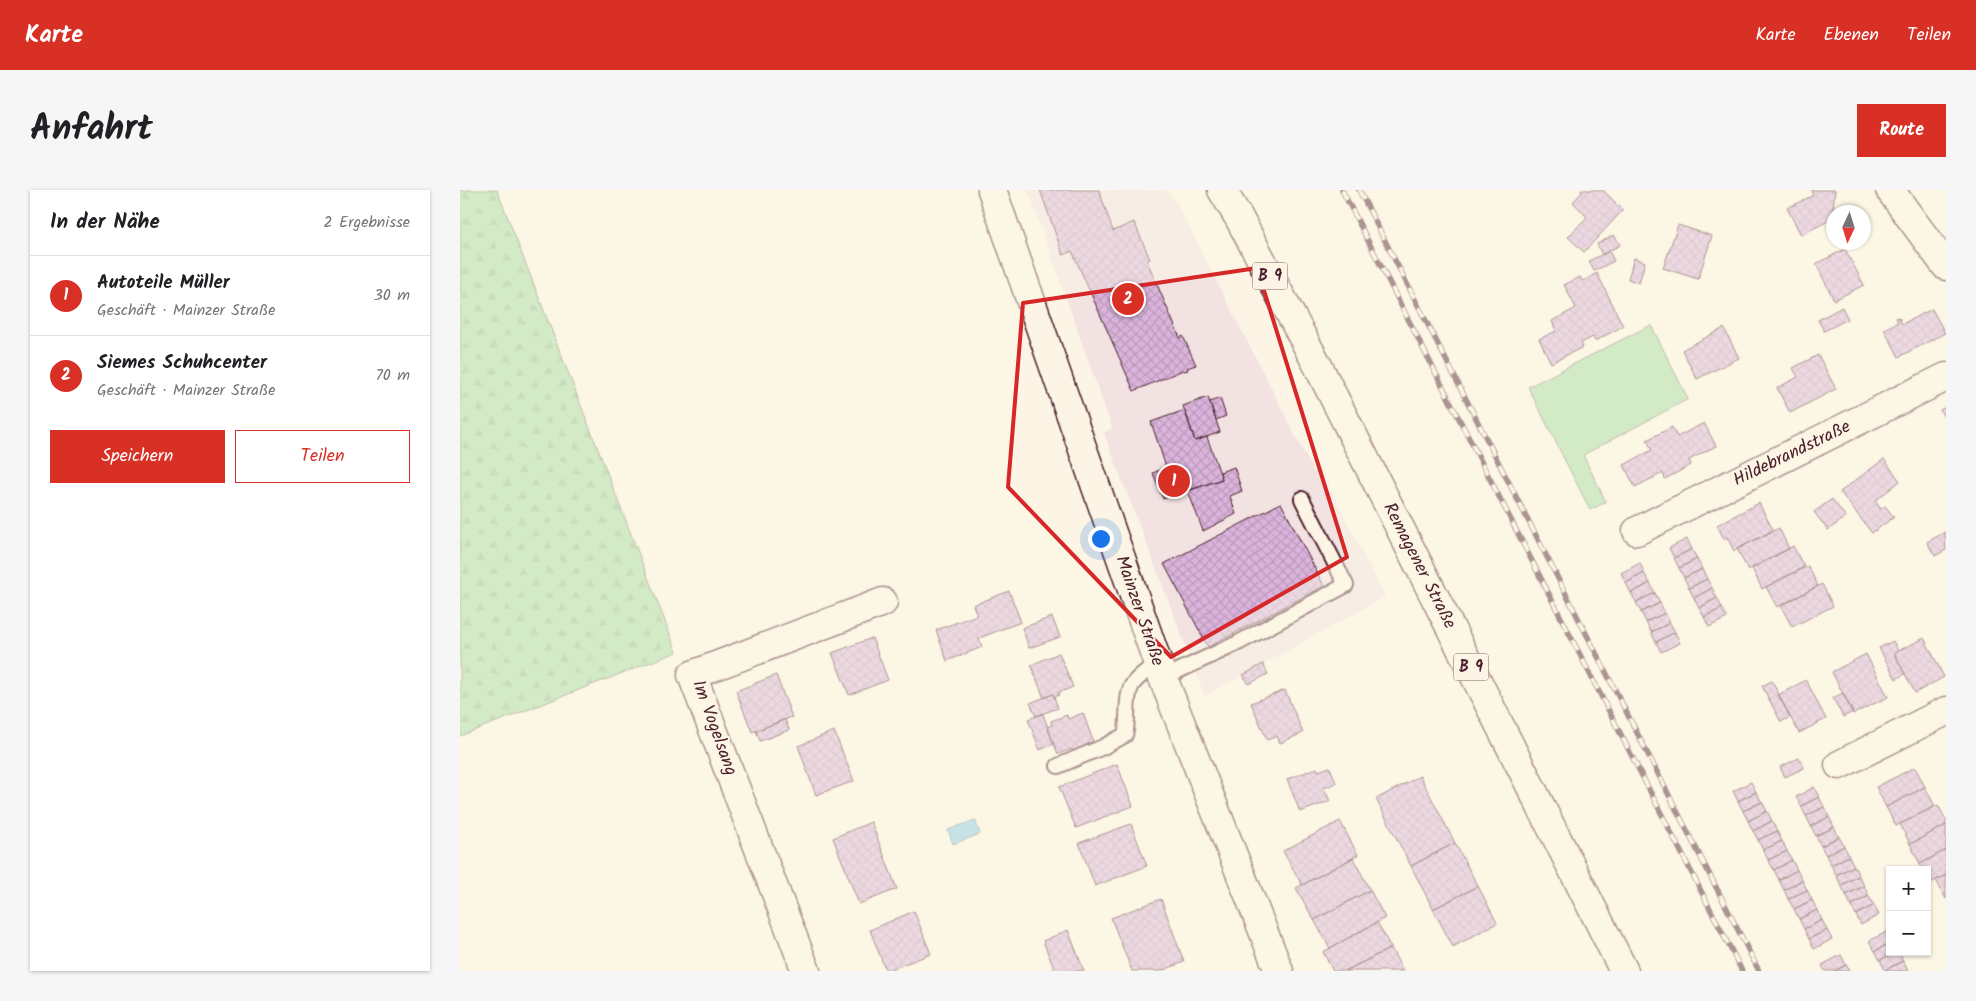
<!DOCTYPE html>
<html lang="de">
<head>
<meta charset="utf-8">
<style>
	body { margin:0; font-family:Kalam,sans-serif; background:#f6f6f6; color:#202124 }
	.controls { position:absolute; right:15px; bottom:15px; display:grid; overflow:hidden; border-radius:0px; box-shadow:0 1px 4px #0004 }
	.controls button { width:45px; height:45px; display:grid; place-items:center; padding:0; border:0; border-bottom:1px solid #e0e0e0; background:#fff; color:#202124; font:25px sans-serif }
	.compass { position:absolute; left:1366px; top:15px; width:45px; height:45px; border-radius:50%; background:#fff; box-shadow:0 1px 4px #0004; rotate:184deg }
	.you { position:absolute; left:640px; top:348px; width:18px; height:18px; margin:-12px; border:4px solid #fff; border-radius:50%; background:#1a73e8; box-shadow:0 0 0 8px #1a73e833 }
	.badge { display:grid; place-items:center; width:32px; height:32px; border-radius:50%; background:#d93025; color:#fff; font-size:16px; font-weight:700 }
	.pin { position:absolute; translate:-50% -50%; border:2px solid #fff; box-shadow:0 1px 5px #0006 }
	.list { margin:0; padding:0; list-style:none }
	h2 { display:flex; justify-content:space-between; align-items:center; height:65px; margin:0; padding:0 20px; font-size:21px }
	h2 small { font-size:16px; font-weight:400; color:#757577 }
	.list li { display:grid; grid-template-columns:32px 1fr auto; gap:15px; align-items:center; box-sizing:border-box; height:80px; padding:0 20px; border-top:1px solid #e0e0e0 }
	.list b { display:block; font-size:19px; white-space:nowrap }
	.list p { margin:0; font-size:16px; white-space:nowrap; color:#757577 }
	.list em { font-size:16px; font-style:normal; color:#757577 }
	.actions { display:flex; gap:10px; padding:15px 20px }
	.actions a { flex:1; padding:11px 0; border:1px solid #d93025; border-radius:0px; text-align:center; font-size:18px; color:#d93025 }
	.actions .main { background:#d93025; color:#fff }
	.map { position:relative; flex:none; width:1486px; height:781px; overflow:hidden; border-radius:0px }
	header { display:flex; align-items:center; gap:30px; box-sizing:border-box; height:70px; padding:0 25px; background:#d93025; color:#fff }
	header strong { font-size:24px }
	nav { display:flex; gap:28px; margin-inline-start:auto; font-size:18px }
	.intro { display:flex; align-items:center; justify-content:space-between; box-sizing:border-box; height:120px; padding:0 30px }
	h1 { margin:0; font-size:35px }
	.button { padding:12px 22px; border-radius:0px; background:#d93025; color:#fff; font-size:18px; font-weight:700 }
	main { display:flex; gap:30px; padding:0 30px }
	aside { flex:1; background:#fff; border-radius:0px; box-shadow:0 1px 4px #0004 }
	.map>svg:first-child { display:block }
</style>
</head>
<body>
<header>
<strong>Karte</strong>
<nav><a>Karte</a><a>Ebenen</a><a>Teilen</a></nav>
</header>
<div class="intro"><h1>Anfahrt</h1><a class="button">Route</a></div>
<main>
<aside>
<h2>In der Nähe<small>2 Ergebnisse</small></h2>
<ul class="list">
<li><span class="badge">1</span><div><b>Autoteile Müller</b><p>Geschäft · Mainzer Straße</p></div><em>30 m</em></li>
<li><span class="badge">2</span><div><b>Siemes Schuhcenter</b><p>Geschäft · Mainzer Straße</p></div><em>70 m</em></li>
</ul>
<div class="actions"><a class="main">Speichern</a><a>Teilen</a></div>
</aside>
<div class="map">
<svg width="1486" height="781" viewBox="0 0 1486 781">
	<defs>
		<pattern id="forest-firs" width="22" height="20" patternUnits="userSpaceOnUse" patternTransform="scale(1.25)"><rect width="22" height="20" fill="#a2dba0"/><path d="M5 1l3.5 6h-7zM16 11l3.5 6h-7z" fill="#8dbc8a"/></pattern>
		<pattern id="building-cross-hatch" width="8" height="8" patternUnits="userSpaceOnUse" patternTransform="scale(1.25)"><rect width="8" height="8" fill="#dbb4dc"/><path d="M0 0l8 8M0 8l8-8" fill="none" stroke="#bd9abd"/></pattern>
	</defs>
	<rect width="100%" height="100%" fill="#fcf5e5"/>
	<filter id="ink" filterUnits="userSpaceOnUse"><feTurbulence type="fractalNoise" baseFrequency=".02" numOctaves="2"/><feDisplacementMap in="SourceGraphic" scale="10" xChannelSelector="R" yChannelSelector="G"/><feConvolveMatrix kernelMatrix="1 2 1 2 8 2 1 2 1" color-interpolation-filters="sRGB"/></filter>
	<g filter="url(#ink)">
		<path fill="#f2e2e2" d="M568,0H706L717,14L854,282L861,280L925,407L745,506L644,243L652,238Z"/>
		<path fill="#a2dba0" stroke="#767d66" d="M1191,135L1228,209L1123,265L1146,312L1130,320L1068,197Z"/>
		<path fill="url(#forest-firs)" stroke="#767d66" d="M0,0H37L217,462L0,546Z"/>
		<path fill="#88cce9" stroke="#6f879d" d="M515,630L520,644L493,654L488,640Z"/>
		<path fill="url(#building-cross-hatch)" stroke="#4a1f2b" d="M580,0H639L653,41L674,32L690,69L687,71L720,148L723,146L736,175L727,178L728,180L724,181L723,180L674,201L612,61L603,65Z
			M1121,0H1143L1163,20L1124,62L1108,47L1127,27L1113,12L1122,2Z
			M1352,0H1375L1372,29L1341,45L1327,18L1352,6Z
			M1218,35L1252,46L1238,89L1203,78Z
			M1154,45L1160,55L1142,65L1137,54Z
			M1385,59L1404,95L1374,110L1356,74Z
			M1149,61L1154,71L1134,81L1129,71Z
			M1174,68L1185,72L1179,93L1168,89Z
			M1137,83L1163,136L1135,151L1133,147L1121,153L1123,157L1091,173L1079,149L1096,141L1092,131L1116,118L1104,95L1120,87L1123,91Z
			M1382,117L1388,129L1364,141L1358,130Z
			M1472,119L1485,143L1439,167L1424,139L1438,132L1436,128L1439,127L1442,134Z
			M1264,138L1279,168L1237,189L1222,160Z
			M1358,165L1376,199L1330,223L1317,198L1338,187L1333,178Z
			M748,207L760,242L735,251L723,216Z
			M760,208L766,226L756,230L750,212Z
			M1486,217V231L1480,220Z
			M725,220L735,251L747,247L762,289L703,309L693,283L706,277L691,232Z
			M1244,233L1256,256L1229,270L1231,275L1205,289L1203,283L1175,297L1164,275L1192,260L1187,250L1212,237L1217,247Z
			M1424,269L1440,291L1415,311L1421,319L1425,316L1434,327L1412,343L1380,302Z
			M774,277L782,301L770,306L776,324L743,341L728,301L762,289L760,282Z
			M1372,309L1386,327L1368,340L1354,322Z
			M821,313L864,396L748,457L704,374Z
			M1299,313L1313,340L1274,361L1267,347L1264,349L1257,335Z
			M1319,338L1329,359L1288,380L1277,359Z
			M1485,342L1486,360L1475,366L1467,352Z
			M1227,349L1232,359L1214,368L1209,358Z
			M1333,356L1344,377L1302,399L1292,378Z
			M1232,359L1237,369L1219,378L1214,368Z
			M1237,369L1242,379L1224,388L1219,378Z
			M1180,373L1184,383L1166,393L1161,383Z
			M1348,376L1358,396L1317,417L1306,397Z
			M1242,379L1247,389L1229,398L1224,388Z
			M1184,383L1190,393L1171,403L1166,393Z
			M1247,389L1252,398L1234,408L1229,398Z
			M1190,393L1195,403L1176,412L1171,403Z
			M1362,394L1373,416L1332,437L1321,416Z
			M1252,398L1257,408L1239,418L1234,408Z
			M549,401L561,432L519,448L522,457L487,471L476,440L517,425L513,415Z
			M1195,403L1200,413L1181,422L1176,412Z
			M1257,408L1262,418L1244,427L1239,418Z
			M1200,413L1205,423L1186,432L1181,422Z
			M1262,418L1267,428L1249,437L1244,427Z
			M1205,423L1210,433L1191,442L1186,432Z
			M592,427L600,447L569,458L562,438Z
			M1210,433L1215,442L1196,452L1191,442Z
			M1215,442L1220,453L1201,462L1196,452Z
			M412,448L428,490L389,505L372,463Z
			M1464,448L1484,487L1455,503L1434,463Z
			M1433,451L1438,461L1434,463L1445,484L1436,489L1419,458Z
			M599,463L613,497L598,503L599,505L594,507L593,504L584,508L571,475Z
			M1406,464L1428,507L1393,524L1372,482Z
			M803,474L808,484L789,494L783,485Z
			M316,485L332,527L292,542L276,501Z
			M1346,490L1366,529L1339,543L1318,505Z
			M1312,491L1330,527L1321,532L1302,496Z
			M825,500L843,543L820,553L817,546L807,550L791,513Z
			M1383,503L1393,522L1383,527L1373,508Z
			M593,504L598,518L576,526L570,513Z
			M623,523L633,551L621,558L623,562L614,566L612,559L598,564L587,537L592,535L591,531L607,525L608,529Z
			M583,524L594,554L580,560L568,529Z
			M325,529L329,540L300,551L296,541Z
			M374,541L394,591L356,605L338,556Z
			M1339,568L1344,578L1325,587L1320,577Z
			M657,574L673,616L616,638L599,597Z
			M870,577L876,593L864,598L870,611L840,622L827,589L857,578L858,581Z
			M1455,577L1465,597L1426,617L1416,597Z
			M960,586L995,653L951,676L916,609Z
			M1291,592L1296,602L1278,611L1273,601Z
			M1354,597L1359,607L1341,616L1336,607Z
			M1465,597L1475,616L1436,636L1426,617Z
			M1296,602L1302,612L1283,621L1278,611Z
			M1359,607L1364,617L1346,626L1341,616Z
			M1302,612L1307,621L1288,631L1283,621Z
			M1478,615L1486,630V635L1450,654L1440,634Z
			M1364,617L1369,627L1351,636L1346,626Z
			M1307,621L1312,631L1293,641L1288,631Z
			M1369,627L1374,637L1356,646L1351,636Z
			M880,631L898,665L842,695L823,661Z
			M1312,631L1317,641L1298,650L1293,641Z
			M411,632L437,699L399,714L373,648Z
			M671,634L687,676L635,696L619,653Z
			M1486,635V660L1460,674L1450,654Z
			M1374,637L1379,647L1361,656L1356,646Z
			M1317,641L1322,651L1303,660L1298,650Z
			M1379,647L1384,656L1366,665L1361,656Z
			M1322,651L1327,661L1308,670L1303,660Z
			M995,653L1018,696L973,719L951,676Z
			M1384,656L1389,666L1371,675L1366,665Z
			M1486,660V685L1470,693L1467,688V680H1463L1460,674Z
			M1327,661L1332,670L1314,680L1308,670Z
			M1389,666L1394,676L1376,685L1371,675Z
			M893,668L910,700L854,730L836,698Z
			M1332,670L1337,680L1319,690L1314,680Z
			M1394,676L1399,686L1381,695L1376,685Z
			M1337,680L1342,690L1324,700L1319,690Z
			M1486,685V709L1476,690Z
			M1399,686L1404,696L1386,705L1381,695Z
			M1342,690L1347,700L1328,709L1324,700Z
			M1018,696L1037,733L993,757L973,719Z
			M1404,696L1409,706L1391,715L1386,705Z
			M910,700L925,728L870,758L854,730Z
			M1347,700L1352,710L1334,719L1328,709Z
			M1409,706L1414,715L1396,725L1391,715Z
			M701,709L724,772L701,781H672L651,728Z
			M1352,710L1357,720L1339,729L1334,719Z
			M1414,715L1419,725L1401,735L1396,725Z
			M1357,720L1362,730L1344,739L1339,729Z
			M454,721L471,764L426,781L410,740Z
			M1362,730L1367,740L1349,749L1344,739Z
			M917,732L931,758L885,781H873L863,762Z
			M608,740L624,781H595L583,751Z
			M1367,740L1372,749L1354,759L1349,749Z
			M1428,741L1430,753L1415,761L1409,751Z
			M1430,753V762H1436L1420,770L1415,761Z
			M931,758L943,781H885Z
			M1436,762H1439L1443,771L1425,780L1420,770Z
			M1381,765L1386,775L1374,781H1365L1362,775Z
			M1443,771L1448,781H1425V780Z
			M1386,775L1390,781H1374Z"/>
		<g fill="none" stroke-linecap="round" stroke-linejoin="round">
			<g stroke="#4a1f2b" stroke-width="18">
				<path id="lane" d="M703,488L778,453L886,395L842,309
					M598,576L643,557L665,545C669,531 665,510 671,497C676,487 689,480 697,473"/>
			</g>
			<g stroke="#4a1f2b" stroke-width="31">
				<path id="street" d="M1430,0L1486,76
					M1177,341L1486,187
					M1379,575L1486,521
					M346,781L232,485L423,412"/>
			</g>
			<g stroke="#4a1f2b" stroke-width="31">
				<path id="secondary" d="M532,0L703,488L819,781"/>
			</g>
			<g stroke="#4a1f2b" stroke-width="31">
				<path id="primary" d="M762,0L779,28L857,174L1164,781"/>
			</g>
			<use href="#lane" stroke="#fcf5e5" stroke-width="14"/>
			<use href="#street" stroke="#fcf5e5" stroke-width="28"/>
			<use href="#secondary" stroke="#fcf5e5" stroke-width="28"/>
			<use href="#primary" stroke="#fcf5e5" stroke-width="28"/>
			<g stroke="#4a1f2b" stroke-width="5.5">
				<path id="rail" d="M882,0L1282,781
					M899,0L1299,781"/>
			</g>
			<use href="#rail" stroke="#fcf5e5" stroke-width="4" stroke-dasharray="11" stroke-linecap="butt"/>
		</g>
	</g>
	<path d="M0 0H1486V781H0ZM797,78L887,367L711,467L548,297L563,113Z" fill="#fcf5e5" fill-opacity=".55" fill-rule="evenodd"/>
	<path fill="none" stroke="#d62828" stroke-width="4" stroke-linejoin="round" d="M797,78L887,367L711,467L548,297L563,113Z"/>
	<g text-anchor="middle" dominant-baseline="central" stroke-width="4" stroke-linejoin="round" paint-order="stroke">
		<g fill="#fcf5e5" stroke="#7f5f63" stroke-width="1">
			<rect x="792.5" y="72.5" width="35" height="27" rx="4"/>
			<rect x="993.5" y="463.5" width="35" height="27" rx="4"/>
		</g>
		<g font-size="16" font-weight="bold" fill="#4a1f2b">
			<text x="810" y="86">B 9</text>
			<text x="1011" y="477">B 9</text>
		</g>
		<g font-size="18" fill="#4a1f2b" stroke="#fcf5e5">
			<text transform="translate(1332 264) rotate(-26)">Hildebrandstraße</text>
			<text transform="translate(959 376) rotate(63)">Remagener Straße</text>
			<text transform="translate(679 421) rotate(71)">Mainzer Straße</text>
			<text transform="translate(254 538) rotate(70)">Im Vogelsang</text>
		</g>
	</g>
</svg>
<div class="controls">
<button>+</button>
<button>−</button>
</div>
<svg class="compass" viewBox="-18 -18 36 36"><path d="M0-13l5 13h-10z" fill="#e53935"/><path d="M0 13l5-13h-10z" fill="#757577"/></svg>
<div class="you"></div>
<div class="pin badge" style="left:714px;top:291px">1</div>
<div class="pin badge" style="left:668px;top:109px">2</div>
</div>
</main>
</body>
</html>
